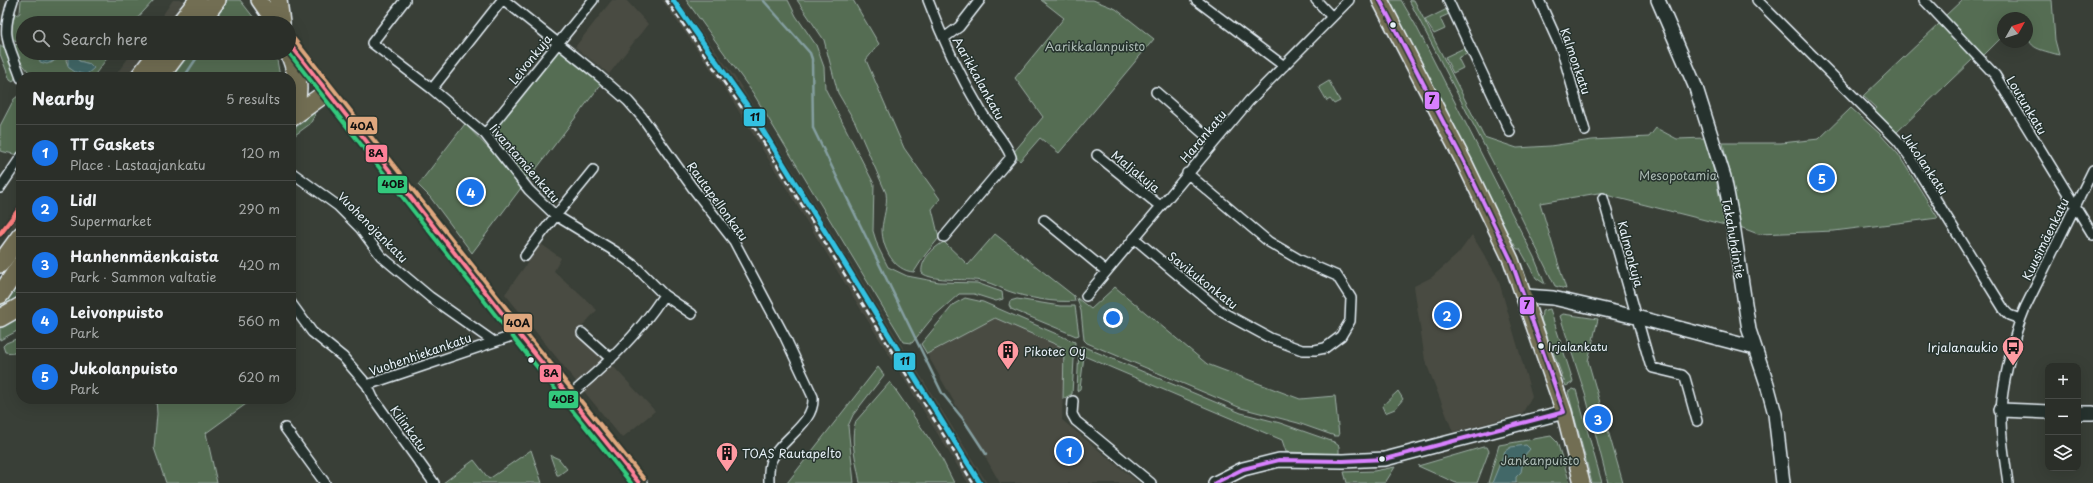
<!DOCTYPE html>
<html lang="en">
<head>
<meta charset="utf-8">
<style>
	body { margin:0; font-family:"Playpen Sans",sans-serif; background:#373b35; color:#f1f3f6 }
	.controls { position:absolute; right:12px; bottom:12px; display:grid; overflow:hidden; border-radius:8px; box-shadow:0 4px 16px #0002 }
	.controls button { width:36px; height:36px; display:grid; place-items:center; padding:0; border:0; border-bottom:1px solid #474a46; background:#2b2f29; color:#f1f3f6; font:20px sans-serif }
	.compass { position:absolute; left:1997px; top:12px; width:36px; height:36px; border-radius:50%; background:#2b2f29; box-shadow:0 4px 16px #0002; rotate:51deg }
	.you { position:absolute; left:1113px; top:318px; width:14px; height:14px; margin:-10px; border:3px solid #fff; border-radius:50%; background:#1a73e8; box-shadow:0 0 0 6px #1a73e833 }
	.badge { display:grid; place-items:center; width:26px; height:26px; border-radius:50%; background:#1a73e8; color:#fff; font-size:13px; font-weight:700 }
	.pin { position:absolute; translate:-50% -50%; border:2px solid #fff; box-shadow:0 1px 4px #0006 }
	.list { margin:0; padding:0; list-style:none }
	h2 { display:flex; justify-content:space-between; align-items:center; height:52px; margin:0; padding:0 16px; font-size:17px }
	h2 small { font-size:13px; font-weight:400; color:#a6a9a8 }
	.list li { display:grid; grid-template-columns:26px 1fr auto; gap:12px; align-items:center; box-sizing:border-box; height:56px; padding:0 16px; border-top:1px solid #474a46 }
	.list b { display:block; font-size:15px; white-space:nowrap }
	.list p { margin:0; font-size:13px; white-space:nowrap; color:#a6a9a8 }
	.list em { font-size:13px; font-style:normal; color:#a6a9a8 }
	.icon { flex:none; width:22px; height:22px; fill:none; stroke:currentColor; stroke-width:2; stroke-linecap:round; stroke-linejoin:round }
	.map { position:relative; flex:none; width:2093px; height:483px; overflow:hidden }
	.search { position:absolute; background:#2b2f29; box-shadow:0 4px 16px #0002; left:16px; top:16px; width:280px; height:44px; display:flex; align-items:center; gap:10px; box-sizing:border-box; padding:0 14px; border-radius:22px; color:#a6a9a8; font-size:15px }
	.panel { position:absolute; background:#2b2f29; box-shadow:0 4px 16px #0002; left:16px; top:72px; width:280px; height:332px; border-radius:16px }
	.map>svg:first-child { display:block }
</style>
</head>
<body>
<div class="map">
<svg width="2093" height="483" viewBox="0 0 2093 483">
	<rect width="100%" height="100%" fill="#393f37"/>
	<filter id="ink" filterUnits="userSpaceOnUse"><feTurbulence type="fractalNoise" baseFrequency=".025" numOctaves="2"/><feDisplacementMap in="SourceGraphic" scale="8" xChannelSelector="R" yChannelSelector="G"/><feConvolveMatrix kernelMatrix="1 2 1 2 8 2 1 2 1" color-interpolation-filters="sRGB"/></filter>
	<g filter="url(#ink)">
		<path fill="#494b42" d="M173,0H185L169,21L162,16Z
			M612,0H626L648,24L609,74L575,47Z
			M662,0H678L737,80L987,483H968L727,92Z
			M132,53H145L129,77H114Z
			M21,200V217L9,233L0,232V227Z
			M1472,235L1498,278L1532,396L1522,414L1453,432L1425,360L1414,286L1432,277L1458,254Z
			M541,244L561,258L554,271L597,310L576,333L612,365L655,411L622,438L505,294Z
			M995,318L1064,348L1062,420L1139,483H1000L927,354Z"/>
		<path fill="#546d53" stroke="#9eafa6" d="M21,0H154L133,23H23V42L10,39L8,32L14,10L17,15L20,13Z
			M225,0H240L258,23H207Z
			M686,0H788L796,16L816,45L824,67L825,88L874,184L873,231L878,247L888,267L907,276L939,282L977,283L1002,292L1003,299L996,301L974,294H959L933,317L912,343L904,342L753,93Z
			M797,0H853L879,44L866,60L904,148L940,199L932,209L939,238L925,255L914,272C894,271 882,248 882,229C883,217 888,206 886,193L855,122L838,93L824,40Z
			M1041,0H1093L1116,9L1154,39L1059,153L1040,138L1020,161L1013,153L1043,117L1015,78L1064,18Z
			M1389,0H1401L1415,24L1534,257L1545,284L1536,278L1520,249H1517L1499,218Z
			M1409,0H1414L1484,137L1517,148L1550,146L1592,140L1649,137L1656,128L1677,139L1705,138L1716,179L1725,225L1598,193L1540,203L1566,289L1555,286L1520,215Z
			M1962,0H2052L2055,40L2059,55C2031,47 2027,49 2027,18H2003V36L1983,56L1945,16Z
			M1447,9L1449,14L1440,18L1445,29L1434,34L1425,20Z
			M1940,23L1973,59L1896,133L1874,111L1876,108L1863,96Z
			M11,44L23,45V53H39L40,60L51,63L61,56L68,54L66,60L69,68L83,75L87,74L93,67L90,64L79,61L75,53H111L93,77H33L16,56Z
			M0,46H3L16,76L13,82L10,80L0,54Z
			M1464,48L1467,54L1458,58L1463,68L1453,73L1445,57Z
			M559,50L602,83L527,181L493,138L492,132Z
			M185,53H273L277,60L280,77H167Z
			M1329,81L1340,101L1334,104L1330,99L1327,101L1319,87Z
			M18,96L21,99V148L18,155L0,151V126L14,99Z
			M1851,108L1879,133L1898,154L1938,218L1834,231L1758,234L1740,227L1723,143H1781L1819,139Z
			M314,113L315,115L310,124L291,138V131Z
			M465,124L495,155L521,188L472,253L430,197L418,185Z
			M995,234L1074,296L1075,301C1054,303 1028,298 1008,291C996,286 986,280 973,280C961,279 931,281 922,273C920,260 934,247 944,242L968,265Z
			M21,278V304L0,315V306Z
			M1115,287L1207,364L1300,399L1335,396L1339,436H1335L1298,423L1241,408L1087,343L1084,340L1081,311L1077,298L1091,309Z
			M965,298L983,302L1075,342L1072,394L1063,399L1064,348L995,318L927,354L921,344L954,304Z
			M1017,299L1060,306H1075L1079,335L1076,336L1011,309L1009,305L1010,301Z
			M1550,309L1573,381L1572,383L1566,386L1541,320L1542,311Z
			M21,312V329L0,340V324Z
			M1563,314L1598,319L1588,361L1623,483H1608L1586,397L1560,316Z
			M21,337V354L5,352L3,346L6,343Z
			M1082,346L1241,413L1280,423L1334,442L1339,446V454L1286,452L1282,440L1084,356L1080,389L1077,391L1079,349Z
			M878,367L884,375L853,415L848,426L854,483H787Z
			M890,382L939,453L954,483H860C857,464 849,440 856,421Z
			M1573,389L1576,390L1602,483H1592L1568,392Z
			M1398,391L1403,399L1395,409L1385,413L1382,406Z
			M156,399H253L206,433L217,483H166L154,448L157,414Z
			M1551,436L1557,442L1570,483H1488L1499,445Z
			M1483,447H1487L1489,451L1477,483H1456L1418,466Z
			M531,450L542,483H443L474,460L489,479Z
			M550,455L559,459L567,469L559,475H557Z
			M1395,467L1385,483H1347L1344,472L1374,471Z"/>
		<path fill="#436867" stroke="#859fa1" d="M39,53H42L43,59L46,61L57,53H75L79,61L90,64L94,68L86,75L75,72L68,67V54L47,64L40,62Z
			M1526,445L1530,449L1524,456L1521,472L1516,477V483H1492L1505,451L1511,447Z"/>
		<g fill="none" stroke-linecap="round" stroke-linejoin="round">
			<path stroke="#859fa1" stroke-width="2.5" d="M763,0L810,53L812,59L813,128L942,393L963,419L986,454
				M184,77L200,53"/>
			<g stroke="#e8f1f8" stroke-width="12">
				<path id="street" d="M13,0C0,38 9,43 21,78
					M405,0L372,43L432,89L485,134L529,190L555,215L616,252L635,266L664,295L692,314
					M504,0L598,75L628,101L642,117L692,187L734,241L785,337L813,397C815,424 780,439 771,461C768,468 769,476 769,483
					M928,0C942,38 960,76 981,111C990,127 1005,140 1011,157L944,237
					M1196,0L1284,66
					M1316,0L1332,17
					M1448,0L1510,132
					M1539,0L1562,51L1585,131
					M1757,0L1898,141L1909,156L2005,311L2009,315L2020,319
					M1924,0L1995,75L2093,235
					M944,38L959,27L980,0
					M432,89L502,0
					M1156,92L1213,142
					M485,134L593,0
					M1097,155L1160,206
					M291,172L338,206L360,228L381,256L430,297L494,342
					M0,188L21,157
					M1603,198L1650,364L1653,368L1682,375L1685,378L1697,421
					M1044,220L1106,271
					M1134,238L1222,312L1270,338L1302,350H1315L1325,348L1341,336L1350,321L1351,298L1337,276L1300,260L1269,242L1187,173
					M525,256C546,226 570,199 593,170
					M1086,296L1249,101L1349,0
					M291,303L312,332L343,357L367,385L518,334
					M582,333L611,359
					M367,385L373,398L434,483
					M568,397C606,365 637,336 664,295
					M1073,401L1072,414L1076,421L1151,483
					M285,428L325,483
					M2008,483C2005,462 2001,440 2001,419C2000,392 2014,333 2025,308L2093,170"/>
			</g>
			<g stroke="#e8f1f8" stroke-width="16">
				<path id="secondary" d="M1658,0L1696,88L1724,177L1732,218L1749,330L1767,384L1775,414L1783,483
					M1525,296L1553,298L1636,317L1755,348
					M2001,410L2048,412
					M2078,413H2093
					M1215,483L1243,469L1279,460L1343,461L1385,459L1564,412"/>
			</g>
			<g stroke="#e8f1f8" stroke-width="18">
				<path id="primary" d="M259,0L275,23
					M1380,0L1465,164L1511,260L1564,412L1582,483
					M289,43L509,322L639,483"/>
			</g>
			<g stroke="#e8f1f8" stroke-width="20">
				<path id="highway" d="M278,0L281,23
					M180,23L198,0
					M200,23L217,0
					M289,53C296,71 304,93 291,110
					M139,77L157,53
					M160,77L178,53
					M291,118L327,92
					M0,264L21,235
					M0,295L21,264
					M0,318L21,306"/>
			</g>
			<use href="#street" stroke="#26332d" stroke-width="9"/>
			<use href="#secondary" stroke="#26332d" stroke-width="13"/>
			<use href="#primary" stroke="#726e52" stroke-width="15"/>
			<use href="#highway" stroke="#726e52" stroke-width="17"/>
			<path stroke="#e8f1f8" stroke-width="2.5" stroke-dasharray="6 3" stroke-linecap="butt" d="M666,0L744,111L973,483"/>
			<g stroke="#26332d" stroke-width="7">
				<path id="bus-1" d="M1380,0L1465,164L1511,260L1564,412
					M1215,483L1243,469L1279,460L1343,461L1385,459L1564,412"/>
			</g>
			<g stroke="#26332d" stroke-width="7">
				<path id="bus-2" d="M289,43L509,322L639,483"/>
			</g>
			<g stroke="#26332d" stroke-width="7">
				<path id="bus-3" d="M289,53L504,326L631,483"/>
			</g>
			<g stroke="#26332d" stroke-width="7">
				<path id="bus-4" d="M294,39L514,318L644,479"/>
			</g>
			<use href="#bus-1" stroke="#d880ff" stroke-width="4"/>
			<use href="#bus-2" stroke="#ff8098" stroke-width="4"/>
			<use href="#bus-3" stroke="#33ca7d" stroke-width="4"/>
			<use href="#bus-4" stroke="#dfa77e" stroke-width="4"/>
			<g stroke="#26332d" stroke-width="8">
				<path id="rail-1" d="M673,0L749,108L980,483"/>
			</g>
			<g stroke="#26332d" stroke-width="8">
				<path id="rail-2" d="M0,234L21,207"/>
			</g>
			<use href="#rail-1" stroke="#33c2e2" stroke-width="5"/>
			<use href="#rail-2" stroke="#ff8080" stroke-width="5"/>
		</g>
	</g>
	<defs>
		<g id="bus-pin" transform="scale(1.15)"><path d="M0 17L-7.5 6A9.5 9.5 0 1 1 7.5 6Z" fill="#ff9aa2" stroke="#26332d"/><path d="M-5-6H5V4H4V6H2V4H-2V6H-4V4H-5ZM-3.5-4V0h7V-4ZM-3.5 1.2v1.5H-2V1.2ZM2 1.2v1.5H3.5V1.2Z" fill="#111"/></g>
		<g id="building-pin" transform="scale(1.15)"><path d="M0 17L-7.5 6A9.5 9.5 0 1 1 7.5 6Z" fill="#ff9aa2" stroke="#26332d"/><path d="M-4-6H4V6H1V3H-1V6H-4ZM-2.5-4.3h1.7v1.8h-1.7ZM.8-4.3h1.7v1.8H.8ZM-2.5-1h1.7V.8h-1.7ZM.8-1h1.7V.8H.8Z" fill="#111"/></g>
	</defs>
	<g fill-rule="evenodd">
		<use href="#bus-pin" x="2013" y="347"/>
		<use href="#building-pin" x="1008" y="351"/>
		<use href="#building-pin" x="727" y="453"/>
	</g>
	<g fill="#e8f1f8" stroke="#26332d" stroke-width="1.5">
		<circle cx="1393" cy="25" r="3.5"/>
		<circle cx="1541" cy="346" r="3.5"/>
		<circle cx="531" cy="360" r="3.5"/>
		<circle cx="1382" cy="459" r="3.5"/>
	</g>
	<g text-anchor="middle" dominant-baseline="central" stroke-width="3" stroke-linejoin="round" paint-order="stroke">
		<g font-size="11" fill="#e8f1f8" stroke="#26332d" text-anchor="start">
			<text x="1548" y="346">Irjalankatu</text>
		</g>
		<g font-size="12" fill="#adbcb6" stroke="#26332d">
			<text x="1095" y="46">Aarikkalanpuisto</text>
			<text x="1678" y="175">Mesopotamia</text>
			<text x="1540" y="460">Jankanpuisto</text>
		</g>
		<g font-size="12" fill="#e8f1f8" stroke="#26332d">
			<text transform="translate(530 59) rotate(-51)">Leivonkuja</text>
			<text transform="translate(1576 61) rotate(71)">Kalmonkatu</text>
			<text transform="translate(979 78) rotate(61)">Aarikkalankatu</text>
			<text transform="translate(2027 105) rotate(59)">Loutunkatu</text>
			<text transform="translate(1203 136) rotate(-50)">Harankatu</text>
			<text transform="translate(525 163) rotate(49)">Iivantamäenkatu</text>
			<text transform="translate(1925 163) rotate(56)">Jukolankatu</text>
			<text transform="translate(1136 171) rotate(39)">Maljakuja</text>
			<text transform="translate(718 201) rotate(54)">Rautapellonkatu</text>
			<text transform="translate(373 227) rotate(45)">Vuohenojankatu</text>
			<text transform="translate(1734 238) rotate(80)">Takahuhdintie</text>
			<text transform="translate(2045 239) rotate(-64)">Kuusimäenkatu</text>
			<text transform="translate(1631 254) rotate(75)">Kalmonkuja</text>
			<text transform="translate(1203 280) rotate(38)">Savikukonkatu</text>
			<text transform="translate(420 354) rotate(-19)">Vuohenhiekankatu</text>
			<text transform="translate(409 428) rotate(54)">Kilinkatu</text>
		</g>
		<g font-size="12" fill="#e8f1f8" stroke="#26332d" text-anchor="start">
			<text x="1998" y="347" text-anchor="end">Irjalanaukio</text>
			<text x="1024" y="351">Pikotec Oy</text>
			<text x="742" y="453">TOAS Rautapelto</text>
		</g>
	</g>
	<g stroke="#26332d" stroke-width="1.5">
		<rect x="1424" y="91" width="16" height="19" rx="4" fill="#d880ff"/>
		<rect x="743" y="108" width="23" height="19" rx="4" fill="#33c2e2"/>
		<rect x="347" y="116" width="31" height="19" rx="4" fill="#dfa77e"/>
		<rect x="365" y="144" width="23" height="19" rx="4" fill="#ff8098"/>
		<rect x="377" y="175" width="31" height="19" rx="4" fill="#33ca7d"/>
		<rect x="1519" y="296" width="16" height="19" rx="4" fill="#d880ff"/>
		<rect x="503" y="313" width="30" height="20" rx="4" fill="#dfa77e"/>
		<rect x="893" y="352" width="23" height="19" rx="4" fill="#33c2e2"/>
		<rect x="539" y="364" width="23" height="19" rx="4" fill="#ff8098"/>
		<rect x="548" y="390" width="31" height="19" rx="4" fill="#33ca7d"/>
	</g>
	<g font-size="11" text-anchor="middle" font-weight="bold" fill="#111">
		<text x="1432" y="104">7</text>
		<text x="755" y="121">11</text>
		<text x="362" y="130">40A</text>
		<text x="376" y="157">8A</text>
		<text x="393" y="188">40B</text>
		<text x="1527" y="309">7</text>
		<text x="518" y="327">40A</text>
		<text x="905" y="365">11</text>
		<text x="551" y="377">8A</text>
		<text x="563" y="403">40B</text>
	</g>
</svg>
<div class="controls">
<button>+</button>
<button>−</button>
<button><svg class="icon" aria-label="layers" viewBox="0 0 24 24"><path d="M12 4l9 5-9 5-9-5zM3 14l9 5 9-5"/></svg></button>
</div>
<svg class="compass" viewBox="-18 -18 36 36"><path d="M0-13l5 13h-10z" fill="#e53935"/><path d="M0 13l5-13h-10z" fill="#a6a9a8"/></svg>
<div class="you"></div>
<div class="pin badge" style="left:1069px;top:451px">1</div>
<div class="pin badge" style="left:1447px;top:315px">2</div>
<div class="pin badge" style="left:1598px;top:419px">3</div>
<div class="pin badge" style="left:471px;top:192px">4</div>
<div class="pin badge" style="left:1822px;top:178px">5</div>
<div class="search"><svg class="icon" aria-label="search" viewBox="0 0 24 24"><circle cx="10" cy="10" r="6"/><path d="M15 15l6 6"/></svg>Search here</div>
<section class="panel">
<h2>Nearby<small>5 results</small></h2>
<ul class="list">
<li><span class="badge">1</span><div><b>TT Gaskets</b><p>Place · Lastaajankatu</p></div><em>120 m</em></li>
<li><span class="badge">2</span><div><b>Lidl</b><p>Supermarket</p></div><em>290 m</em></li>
<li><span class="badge">3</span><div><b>Hanhenmäenkaista</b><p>Park · Sammon valtatie</p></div><em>420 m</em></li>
<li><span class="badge">4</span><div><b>Leivonpuisto</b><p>Park</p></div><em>560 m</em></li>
<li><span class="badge">5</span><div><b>Jukolanpuisto</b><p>Park</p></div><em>620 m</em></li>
</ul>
</section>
</div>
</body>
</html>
